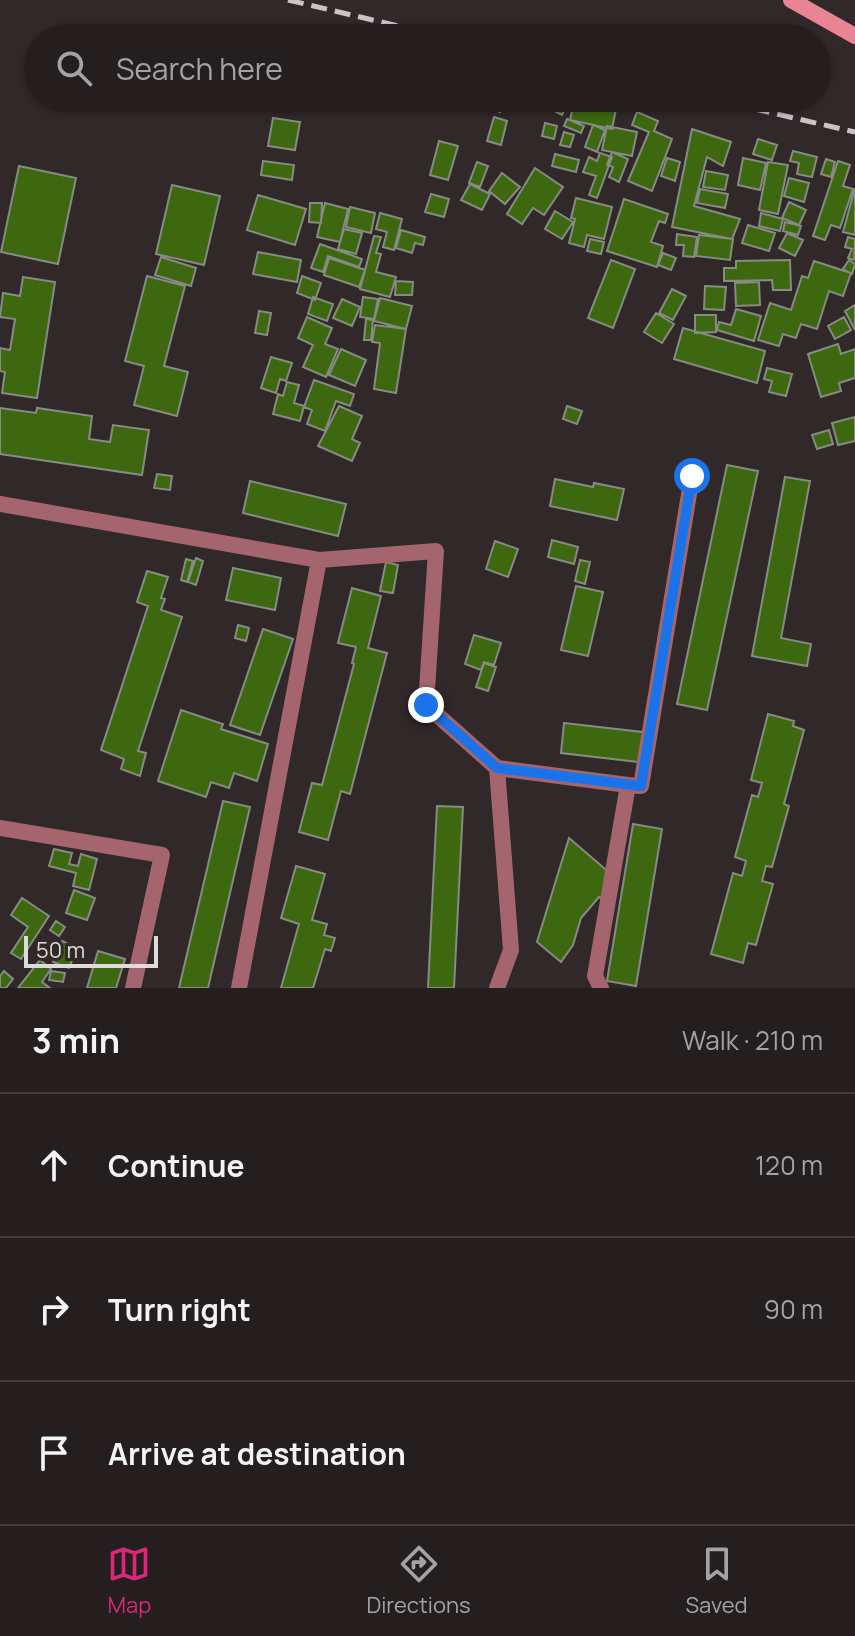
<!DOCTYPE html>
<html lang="en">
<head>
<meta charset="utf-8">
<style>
	body { margin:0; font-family:Manrope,sans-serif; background:#312b2c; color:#f1f3f6 }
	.scale { position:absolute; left:24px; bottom:20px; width:134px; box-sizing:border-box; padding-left:8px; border:4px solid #e0dadb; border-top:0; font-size:22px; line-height:28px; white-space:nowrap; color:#e0dadb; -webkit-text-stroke:6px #312829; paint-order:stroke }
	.stop { position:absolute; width:24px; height:24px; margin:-18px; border:6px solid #1a73e8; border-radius:50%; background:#fff }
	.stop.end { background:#1a73e8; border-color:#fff; box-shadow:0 2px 8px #0008 }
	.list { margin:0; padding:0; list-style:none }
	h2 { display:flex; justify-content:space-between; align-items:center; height:104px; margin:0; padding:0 32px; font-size:34px }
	h2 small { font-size:26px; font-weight:400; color:#a3a2a4 }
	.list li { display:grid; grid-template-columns:52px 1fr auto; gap:24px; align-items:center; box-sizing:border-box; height:144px; padding:0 32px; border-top:2px solid #423c3d }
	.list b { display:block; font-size:30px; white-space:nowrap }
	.list em { font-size:26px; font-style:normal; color:#a3a2a4 }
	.icon { flex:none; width:44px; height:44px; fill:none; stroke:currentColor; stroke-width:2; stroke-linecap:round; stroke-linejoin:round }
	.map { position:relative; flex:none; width:855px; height:988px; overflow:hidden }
	.search { position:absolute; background:#251e1f; box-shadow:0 2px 6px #0004; left:24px; right:24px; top:24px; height:88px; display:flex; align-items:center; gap:20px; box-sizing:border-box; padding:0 28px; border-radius:44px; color:#a3a2a4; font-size:30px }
	.sheet { height:536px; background:#251e1f }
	nav { display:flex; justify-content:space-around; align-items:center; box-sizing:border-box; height:112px; border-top:2px solid #423c3d; background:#251e1f; font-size:22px; color:#a3a2a4 }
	nav a { display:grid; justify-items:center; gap:4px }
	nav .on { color:#db2777 }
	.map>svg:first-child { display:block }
</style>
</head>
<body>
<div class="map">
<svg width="855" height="988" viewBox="0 0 855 988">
	<rect width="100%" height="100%" fill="#312829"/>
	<path fill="#3e6810" stroke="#868b83" stroke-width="2" d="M447,98H469L466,108L446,103Z
		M492,98H505L500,112L488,107Z
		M547,98H570L562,115L543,105Z
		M574,101L616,109L612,129L570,120Z
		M637,112L658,121L654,131L672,139L652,191L628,181L649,132L632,125Z
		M494,117L507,121L501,145L487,141Z
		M273,118L300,122L295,150L268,146Z
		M567,119L584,126L581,133L564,126Z
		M545,123L557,126L554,139L542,136Z
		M593,125L605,130L597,152L612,157L597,198L589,195L596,176L583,172L589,157L597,161L600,153L585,147Z
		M607,126L637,132L632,156L602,150Z
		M692,129L731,142L723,166L707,157L694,206L740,219L732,239L672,227Z
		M564,132L574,135L570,147L560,145Z
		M758,139L777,145L772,160L753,154Z
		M439,141L458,146L448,180L430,175Z
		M793,151L817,157L812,177L797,174L799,163L790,161Z
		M612,152L628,159L619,182L609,177L613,167L607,165Z
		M555,154L579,160L576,172L552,166Z
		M667,158L680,162L675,181L661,176Z
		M743,158L766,163L760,190L738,185Z
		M826,159L835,162L831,177L821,174Z
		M263,161L294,165L292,180L261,175Z
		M838,161L850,165L843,186L853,189L840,228L831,225L825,240L813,236Z
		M477,162L488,166L480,187L469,183Z
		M768,162L788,165L778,214L759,210Z
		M19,166L76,178L58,264L1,252Z
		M535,168L563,187L544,215L533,208L522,224L507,214Z
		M706,171L728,175L725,190L703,187Z
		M502,173L520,187L505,204L489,191Z
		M789,178L809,183L804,202L784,196Z
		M470,184L490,194L482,210L461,200Z
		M172,185L220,196L204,265L156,254Z
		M855,188V235L843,232Z
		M700,189L728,194L725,208L697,203Z
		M431,194L449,199L444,217L425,212Z
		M258,195L306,209L295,245L247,230Z
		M576,198L612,207L604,239L587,235L584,247L569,243L575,219L571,218Z
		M624,199L668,214L665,223L659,221L651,242L663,246L657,267L607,251Z
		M789,202L806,210L799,225L782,218Z
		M310,203H322L321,223L309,222Z
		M325,203L348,209L340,242L317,237Z
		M350,207L375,213L371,233L346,227Z
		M555,211L573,222L562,239L545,229Z
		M380,213L402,219L394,250L383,247L387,232L376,229Z
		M761,213L783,219L780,231L759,226Z
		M785,222L801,226L798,235L783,231Z
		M748,225L775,233L769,251L742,243Z
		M344,229L362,233L356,254L338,249Z
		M401,230L425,237L423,245L415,243L412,253L396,248Z
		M787,233L803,240L795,256L779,248Z
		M677,234L697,237L694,257L683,256L684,245H676Z
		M699,235L733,239L730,260L696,256Z
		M374,236L381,237L376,253L381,254L376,272L396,277L390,297L360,289Z
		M848,237L855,239L854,260L848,258L852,249L845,247Z
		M590,239L604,242L601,254L587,251Z
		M320,244L362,259L359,267L328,256L323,272L311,268Z
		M258,252L301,260L297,282L253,274Z
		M663,253L676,258L671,270L658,265Z
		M161,257L196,268L191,286L155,275Z
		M329,258L365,270L359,287L324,275Z
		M611,260L635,269L613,328L588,318Z
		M790,260L791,290H773L772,280L724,281V268H736V261Z
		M849,260L855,264L852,274L843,269Z
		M814,261L851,273L843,296L829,291L817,329L801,324L796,338L783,334L779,346L758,340L770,303L791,310L802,276L808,278Z
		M147,276L185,286L164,366L188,372L177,416L134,405L144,366L125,361Z
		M302,276L321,283L315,300L297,293Z
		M23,277L55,282L37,398L2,393L5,372L0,371V348L10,350L15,319L0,317L3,293L20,296Z
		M396,281L413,282L412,295H395Z
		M759,282L760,305L736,306L735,283Z
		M705,286L726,287L724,310L704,309Z
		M672,289L686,296L673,320L659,313Z
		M313,297L333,304L327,321L308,314Z
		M363,297L378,299L374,319L360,317Z
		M380,298L412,306L406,329L374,321Z
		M342,299L360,307L352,326L333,318Z
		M855,305V330L845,311Z
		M736,309L761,316L754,341L717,330L719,322L731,325Z
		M259,311L271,313L267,335L255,333Z
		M656,313L674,324L662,343L644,332Z
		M695,315H716V332L695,333Z
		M307,317L332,328L325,344L338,349L326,377L303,367L313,345L298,338Z
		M844,317L851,330L835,339L828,326Z
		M366,319L373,320L371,340H364Z
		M375,325L406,329L396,393L374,389L380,343L372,342Z
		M683,328L765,351L757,383L674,359Z
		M838,344L841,354L855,349V378L839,383L841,391L821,397L808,354Z
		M341,349L366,360L355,386L329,375Z
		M271,357L292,363L286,381L280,379L276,393L261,388Z
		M767,368L792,374L786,396L769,392L772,381L764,379Z
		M314,380L354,394L350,406L336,401L325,431L307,424L312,410L304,407Z
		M287,382L299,385L294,403L304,406L300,421L273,414L278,394L283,396Z
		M339,406L362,416L352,439L360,443L352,461L318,446Z
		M567,406L582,411L577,424L563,419Z
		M0,408L36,413L37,408L92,416L89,439L110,442L113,425L149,430L142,475L0,454Z
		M855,417V441L838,445L832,423Z
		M829,430L833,444L817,449L812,435Z
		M727,465L758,471L707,710L677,704Z
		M157,474L172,476L170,490L154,488Z
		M785,477L810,481L781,638L811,644L807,666L752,656Z
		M555,479L593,487L594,483L624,489L617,520L550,506Z
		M250,481L346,504L338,536L243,513Z
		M552,540L578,547L574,564L548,557Z
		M495,541L518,549L508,577L486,569Z
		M196,558L203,561L196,585L188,582Z
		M186,559L193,561L187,582L181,580Z
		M580,560L590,562L585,584L575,581Z
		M386,562L398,565L393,593L380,591Z
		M233,568L281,578L275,610L226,600Z
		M147,571L168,577L161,598L165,599L161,610L182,617L138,751L146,753L140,776L121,769L124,759L101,750L148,606L137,602Z
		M576,586L603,592L588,656L561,650Z
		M352,588L381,596L368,648L387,653L350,794L341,791L328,840L299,832L312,783L322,785L354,664L352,663L356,647L338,643Z
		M238,625L249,628L246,641L235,638Z
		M263,629L293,639L260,735L230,725Z
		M474,635L501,643L494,665L484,662L481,670L465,664Z
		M484,663L496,667L488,691L476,687Z
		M181,710L223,724L221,729L268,744L257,781L234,773L229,788L211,782L206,797L158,781Z
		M768,714L794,721L793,726L804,730L784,804L789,806L772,867L766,866L762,881L773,884L756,945L748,943L743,963L711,954L733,873L742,876L746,861L735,857L752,795L758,797L762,783L751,780Z
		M564,723L651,733L647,763L561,753Z
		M223,801L250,807L208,988H179Z
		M437,806L463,807L454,988H428Z
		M633,824L662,829L636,986L607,981Z
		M569,838L618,880L612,902L599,897L581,918L573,945L561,962L537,942Z
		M54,849L72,853L69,864L78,866L81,854L97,859L89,890L73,886L76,873L49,866Z
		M296,866L325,874L312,920L327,924L324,935L335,938L331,951L325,949L313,988H281L299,924L281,918Z
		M74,890L95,898L87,920L66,913Z
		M22,898L49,916L21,959L11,953L28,927L11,915Z
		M56,921L65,927L59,936L50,930Z
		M62,941L77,948L69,968L53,962Z
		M98,951L125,959L116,988H87Z
		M40,960L51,969L42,982L50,988H18Z
		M4,971L13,979L6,988H0V976Z
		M51,971L65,973L63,982L49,980Z"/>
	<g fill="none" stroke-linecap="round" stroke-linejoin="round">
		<path stroke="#a4656e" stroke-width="16" d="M0,504L319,560L239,988
			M319,560L436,551L426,705L497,768L628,785L595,976L601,988
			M497,768L511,950L497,988
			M628,785L641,786L692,476
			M0,828L162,855L133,988"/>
		<path stroke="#e98494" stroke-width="16" d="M791,0L855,36"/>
		<path stroke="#cac4c5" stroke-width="5" stroke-dasharray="16 8" stroke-linecap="butt" d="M288,0L449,38
			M707,98L855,132"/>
	</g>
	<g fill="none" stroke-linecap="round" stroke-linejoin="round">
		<path stroke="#1a73e8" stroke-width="10" d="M426,705L497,768L641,786L692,476"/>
	</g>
</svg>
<div class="scale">50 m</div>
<div class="stop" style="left:692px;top:476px"></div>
<div class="stop end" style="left:426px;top:705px"></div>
<div class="search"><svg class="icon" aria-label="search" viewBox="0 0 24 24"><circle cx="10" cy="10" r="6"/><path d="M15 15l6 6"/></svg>Search here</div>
</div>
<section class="sheet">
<h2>3 min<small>Walk · 210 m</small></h2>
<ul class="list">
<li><svg class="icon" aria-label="ahead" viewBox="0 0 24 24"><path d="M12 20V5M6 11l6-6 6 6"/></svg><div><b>Continue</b></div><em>120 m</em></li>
<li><svg class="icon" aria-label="right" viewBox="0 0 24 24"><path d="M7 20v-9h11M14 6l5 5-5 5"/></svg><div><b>Turn right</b></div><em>90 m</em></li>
<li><svg class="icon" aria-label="arrive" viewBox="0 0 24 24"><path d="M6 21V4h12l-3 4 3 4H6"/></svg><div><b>Arrive at destination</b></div></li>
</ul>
</section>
<nav>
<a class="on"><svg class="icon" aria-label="map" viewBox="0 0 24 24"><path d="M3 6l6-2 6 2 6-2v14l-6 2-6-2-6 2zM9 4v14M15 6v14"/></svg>Map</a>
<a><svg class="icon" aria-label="directions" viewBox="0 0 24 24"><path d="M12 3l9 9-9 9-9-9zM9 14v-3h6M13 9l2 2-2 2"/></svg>Directions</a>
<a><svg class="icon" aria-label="saved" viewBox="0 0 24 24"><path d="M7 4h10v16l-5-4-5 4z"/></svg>Saved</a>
</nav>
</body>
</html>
